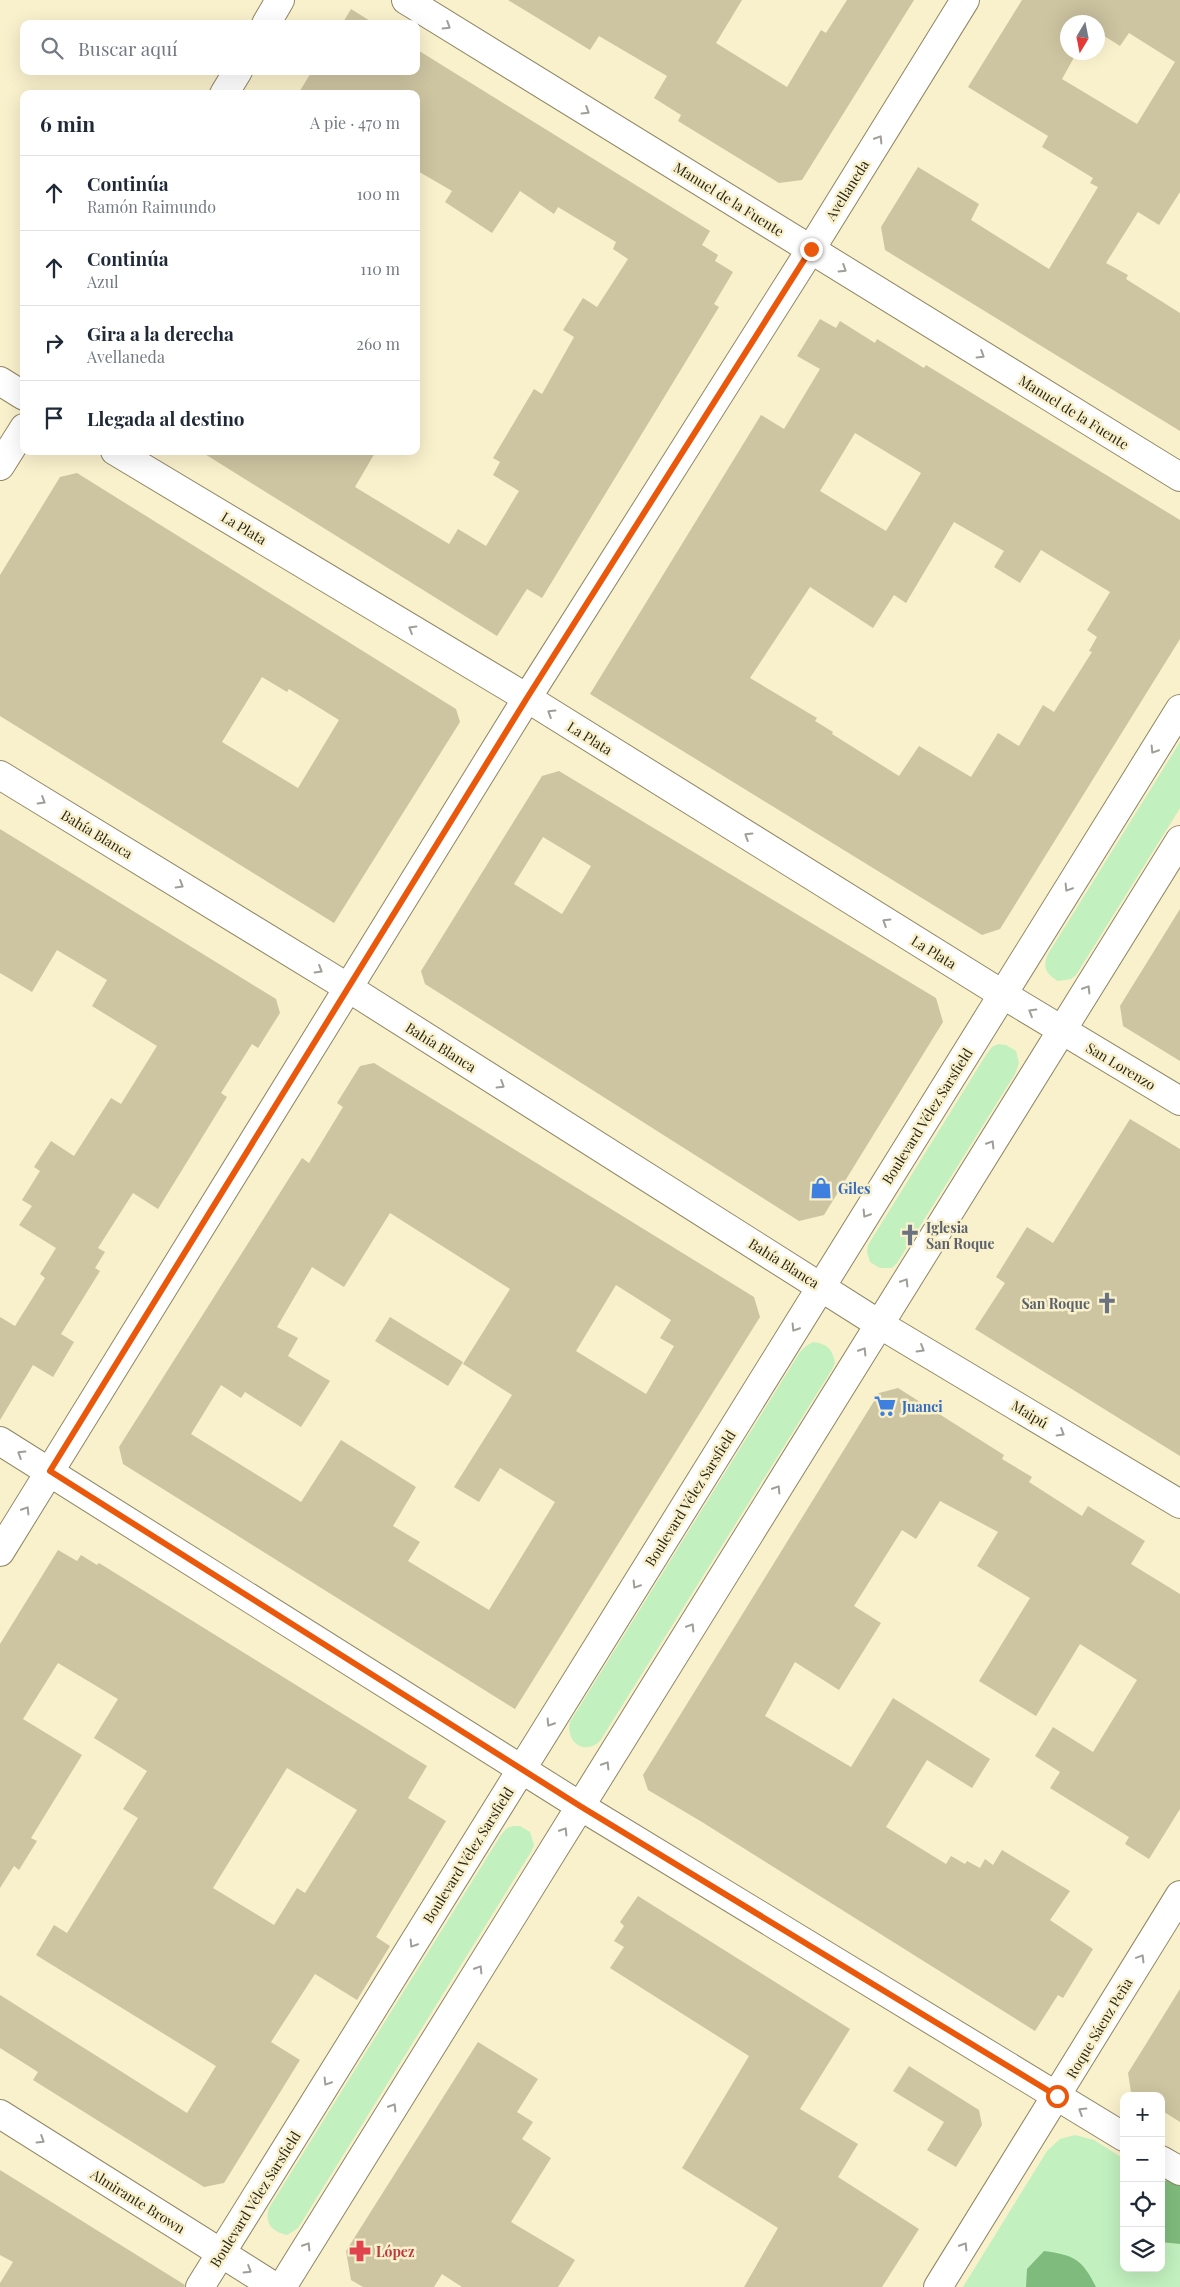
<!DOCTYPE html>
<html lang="es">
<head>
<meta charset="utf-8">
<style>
	body { margin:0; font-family:"Playfair Display",serif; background:#f2f2f3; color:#1f2937 }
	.controls { position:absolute; right:15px; bottom:15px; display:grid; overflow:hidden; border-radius:10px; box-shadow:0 5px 20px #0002 }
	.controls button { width:45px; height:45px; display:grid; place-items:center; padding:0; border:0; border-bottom:1px solid #e0e1e3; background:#fff; color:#1f2937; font:25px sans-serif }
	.compass { position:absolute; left:1060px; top:15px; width:45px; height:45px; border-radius:50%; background:#fff; box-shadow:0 5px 20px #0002; rotate:190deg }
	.stop { position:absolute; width:15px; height:15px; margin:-11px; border:4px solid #ea580c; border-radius:50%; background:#fff }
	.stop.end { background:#ea580c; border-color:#fff; box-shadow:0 1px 5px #0008 }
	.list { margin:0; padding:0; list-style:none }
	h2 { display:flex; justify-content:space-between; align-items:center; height:65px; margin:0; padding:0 20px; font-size:21px }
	h2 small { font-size:16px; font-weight:400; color:#747a83 }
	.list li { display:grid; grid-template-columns:32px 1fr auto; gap:15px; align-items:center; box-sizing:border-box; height:75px; padding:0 20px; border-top:1px solid #e0e1e3 }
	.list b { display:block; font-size:19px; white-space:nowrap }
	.list p { margin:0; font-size:16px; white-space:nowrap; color:#747a83 }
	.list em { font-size:16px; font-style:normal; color:#747a83 }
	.icon { flex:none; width:28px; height:28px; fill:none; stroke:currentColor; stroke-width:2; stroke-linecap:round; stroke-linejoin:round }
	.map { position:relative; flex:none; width:1180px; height:2287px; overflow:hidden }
	.search { position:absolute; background:#fff; box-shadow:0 5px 20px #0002; left:20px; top:20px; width:400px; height:55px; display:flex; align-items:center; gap:12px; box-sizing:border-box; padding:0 18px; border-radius:10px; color:#747a83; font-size:19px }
	.panel { position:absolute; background:#fff; box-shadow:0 5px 20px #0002; left:20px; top:90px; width:400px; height:365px; border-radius:10px }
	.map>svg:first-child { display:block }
</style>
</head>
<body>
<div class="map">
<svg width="1180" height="2287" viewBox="0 0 1180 2287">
	<rect width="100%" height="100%" fill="#f9f0cc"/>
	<path fill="#c2f0be" d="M1180,742V808L1076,975L1071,979L1058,981C1046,974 1042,967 1048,954Z
		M998,1044L1006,1045L1016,1051L1019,1063L1015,1074L897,1263L892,1268H880L870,1262L867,1252L868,1245L986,1055L992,1047Z
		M813,1342C827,1343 833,1350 835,1363L831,1371L600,1741C585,1756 565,1742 570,1722L800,1352L806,1346Z
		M513,1826H520L530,1832L534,1845L531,1852L298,2228L287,2235C272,2232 264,2223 269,2208L501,1835L507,1828Z
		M1075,2135L1094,2140L1124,2159V2268H1161V2182L1180,2193V2287H963L1047,2151L1060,2139Z"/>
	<path fill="#7fbb7c" d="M1174,2180L1180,2183V2244L1161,2242V2181Z
		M1044,2251C1074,2255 1082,2259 1096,2287H1026L1027,2269Z"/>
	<path fill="#cdc4a1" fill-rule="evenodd" d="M508,0H742L716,43L787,87L821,30L826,33L847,0H914L802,180L779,183L678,121L681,115L654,98L667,76L599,36L590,50Z
		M1022,0H1180V192L1159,225L1138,212L1106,263L1128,275L1126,279L1180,313V431L885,250L881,227L918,167L979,204L971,220L1049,269L1098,187L1090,183L1093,178L1042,147L1048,136L968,87ZM1068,22H1098V32L1120,46L1129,33L1175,62L1137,124L1062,79L1077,52H1068Z
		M351,9L375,24H342Z
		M416,49L710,231L702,245L718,255L715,261L733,272L714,304L719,307L542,598L527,589L497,636L200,451H376L355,487L449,544L458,529L486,546L519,491L493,475L500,462L493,458L534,389L542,394L574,337L563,330L583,298L597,307L628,259L613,249L616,242L558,207L554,214L520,191L492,233L445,202L452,191L416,170V94H298L312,71H416Z
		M820,319L836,328L840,321L875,343L877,339L924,368L926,365L1180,520V639L1000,929L982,935L590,694L761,415L784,429L820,369L797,356ZM855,433L921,473L886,531L820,491ZM954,522L1004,551L994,567L1020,583L1041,550L1110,592L1087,630L1097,637L1089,651L1092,652L1054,712L1043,705L1019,746L998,733L971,777L919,746L899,776L832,734L833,732L815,721L817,718L750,678L810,587L873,628L894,595L906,603Z
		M77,473L456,709L460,722L334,923L0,716V575L60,477ZM262,677L287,692L289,689L339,720L298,788L222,742Z
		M559,771L936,998L943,1022L824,1215L799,1221L425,984L421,971L542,776ZM543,837L591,866L562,914L514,884Z
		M0,829L276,999L280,1013L258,1048L252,1044L221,1093L227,1097L158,1209L133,1193L98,1248L105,1252L95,1268L100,1271L61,1334L74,1342L53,1377L33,1365L0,1420V1317L15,1326L45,1278L40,1274L56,1248L19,1225L32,1206L22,1200L40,1171L34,1167L51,1141L74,1156L111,1098L121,1104L157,1046L92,1006L107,980L57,950L32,992L0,973Z
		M1180,909V1061L1123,1026L1120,1006Z
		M374,1063L754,1297L760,1317L515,1709L123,1464L119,1447L302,1158L309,1163L343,1107L337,1103L360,1066ZM390,1213L510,1289L463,1364L512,1395L454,1487L479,1502L500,1468L555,1502L489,1610L408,1561L420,1542L393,1526L416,1487L341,1440L301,1502L191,1434L221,1385L241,1398L245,1392L301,1427L330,1381L288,1356L298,1338L277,1327L312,1267L344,1287ZM616,1285L671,1320L660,1338L674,1346L646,1394L576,1351Z
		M1130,1119L1180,1149V1456L975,1329L1005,1283L996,1277L1027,1227L1053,1243Z
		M390,1317L463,1362L448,1386L375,1341Z
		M898,1388L1004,1455L1002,1459L1032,1477L1029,1482L1082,1516L1088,1506L1145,1541L1131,1564L1180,1594V1809L1149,1859L1125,1844L1129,1837L1050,1788L1060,1772L1035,1756L1053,1727L1093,1752L1137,1680L1080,1644L1036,1716L979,1681L1030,1598L977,1566L998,1532L940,1501L916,1539L902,1530L854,1606L881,1623L839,1690L795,1662L765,1716L851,1767L893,1698L990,1759L972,1788L927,1760L886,1827L946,1864L951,1856L965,1864L967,1861L980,1868L985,1859L993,1865L1002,1850L1070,1891L1050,1920L1093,1949L1063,1998L1058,1995L1035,2031L702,1822L648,1790L643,1775L879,1393Z
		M58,1550L77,1561L81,1555L97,1565L99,1563L427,1766L408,1798L446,1821L376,1937L390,1946L357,2000L315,1974L271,2042L300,2060L224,2183L204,2187L33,2080L38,2072L0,2048V1995L187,2113L216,2066L36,1955L54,1925L67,1933L138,1818L123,1809L147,1771L94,1738L118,1699L58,1663L23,1719L82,1755L31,1838L37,1841L19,1870L14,1866L0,1888V1644ZM287,1768L357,1810L305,1893L297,1888L274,1925L213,1888Z
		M638,1896L850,2029L800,2109L858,2144L838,2177L919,2229L882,2287H744L778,2228L682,2168L749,2056L610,1968L624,1947L614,1941L624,1926L620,1922Z
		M1180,1989V2122L1161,2110V2096H1137L1131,2092L1128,2073Z
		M478,2042L538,2079L517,2112L533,2122L522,2139L551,2158L511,2222L575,2260L558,2287H462L442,2274L434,2287H363L351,2280L346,2251Z
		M909,2066L979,2110L982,2125L956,2167L927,2150L944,2122L893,2091Z
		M0,2170L185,2285L184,2287H0V2283L13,2262L0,2255Z"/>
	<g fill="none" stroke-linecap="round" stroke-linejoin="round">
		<g stroke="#8f8665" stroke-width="30">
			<path id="minor" d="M406,0L1180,477
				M266,24L280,0
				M224,94L238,71
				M0,381L24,396
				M115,451L527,698L1002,994L1180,1101
				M0,466L24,428
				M0,775L347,987L879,1324L1180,1504
				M0,1441L580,1806L1124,2137
				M0,1552L527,698L811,249L965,0
				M0,2114L275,2287
				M1161,2160L1180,2171
				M938,2287L1180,1895"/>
		</g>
		<g stroke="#8f8665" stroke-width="30">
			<path id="secondary" d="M200,2287L1180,709
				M282,2287L1180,840"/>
		</g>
		<use href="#minor" stroke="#fff" stroke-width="28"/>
		<use href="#secondary" stroke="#fff" stroke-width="28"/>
	</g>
	<defs><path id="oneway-chevron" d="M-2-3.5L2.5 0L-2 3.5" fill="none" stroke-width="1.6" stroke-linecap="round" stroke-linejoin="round" transform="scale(1.25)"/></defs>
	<g stroke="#9f9e98">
		<use href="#oneway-chevron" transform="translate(447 26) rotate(32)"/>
		<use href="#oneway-chevron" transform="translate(586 111) rotate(32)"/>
		<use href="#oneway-chevron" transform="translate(879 139) rotate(-58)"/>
		<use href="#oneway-chevron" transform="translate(843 269) rotate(32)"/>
		<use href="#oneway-chevron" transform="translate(981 355) rotate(32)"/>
		<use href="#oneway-chevron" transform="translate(412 629) rotate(-149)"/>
		<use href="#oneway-chevron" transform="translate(551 713) rotate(-148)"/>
		<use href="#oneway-chevron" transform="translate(1154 750) rotate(122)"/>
		<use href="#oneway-chevron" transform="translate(42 801) rotate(31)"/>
		<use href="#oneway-chevron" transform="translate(748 836) rotate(-148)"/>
		<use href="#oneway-chevron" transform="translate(180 885) rotate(31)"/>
		<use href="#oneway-chevron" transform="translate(1068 888) rotate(122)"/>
		<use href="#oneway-chevron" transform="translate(886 922) rotate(-148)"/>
		<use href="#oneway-chevron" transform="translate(319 970) rotate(31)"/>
		<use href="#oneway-chevron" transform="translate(1087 989) rotate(-58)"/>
		<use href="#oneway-chevron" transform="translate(1032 1012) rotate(-149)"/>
		<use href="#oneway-chevron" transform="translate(501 1085) rotate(32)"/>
		<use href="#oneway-chevron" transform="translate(991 1144) rotate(-58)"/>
		<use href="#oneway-chevron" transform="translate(866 1214) rotate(122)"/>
		<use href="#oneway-chevron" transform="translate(905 1282) rotate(-58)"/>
		<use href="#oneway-chevron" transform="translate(795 1328) rotate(122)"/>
		<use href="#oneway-chevron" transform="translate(921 1349) rotate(31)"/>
		<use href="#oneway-chevron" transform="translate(863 1351) rotate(-58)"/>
		<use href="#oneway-chevron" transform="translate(1061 1433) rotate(31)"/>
		<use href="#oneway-chevron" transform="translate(21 1454) rotate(-148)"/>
		<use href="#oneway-chevron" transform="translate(777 1489) rotate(-58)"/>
		<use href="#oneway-chevron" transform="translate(26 1510) rotate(-58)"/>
		<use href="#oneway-chevron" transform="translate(636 1585) rotate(122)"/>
		<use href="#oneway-chevron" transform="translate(691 1627) rotate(-58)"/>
		<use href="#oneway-chevron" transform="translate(550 1723) rotate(122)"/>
		<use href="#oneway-chevron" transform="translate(606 1765) rotate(-58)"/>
		<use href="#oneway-chevron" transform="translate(564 1831) rotate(-58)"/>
		<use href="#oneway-chevron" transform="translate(413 1944) rotate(122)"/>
		<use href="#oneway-chevron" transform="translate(1141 1958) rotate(-59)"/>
		<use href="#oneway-chevron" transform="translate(479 1969) rotate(-58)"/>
		<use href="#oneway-chevron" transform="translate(327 2082) rotate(122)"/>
		<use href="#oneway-chevron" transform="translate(393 2107) rotate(-58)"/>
		<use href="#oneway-chevron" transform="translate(1082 2111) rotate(-148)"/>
		<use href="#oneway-chevron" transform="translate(41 2140) rotate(32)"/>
		<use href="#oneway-chevron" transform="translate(307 2246) rotate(-58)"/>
		<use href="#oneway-chevron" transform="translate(964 2246) rotate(-58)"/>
		<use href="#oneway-chevron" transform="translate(248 2270) rotate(32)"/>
	</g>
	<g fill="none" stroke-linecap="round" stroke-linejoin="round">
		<path stroke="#ea580c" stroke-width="6" d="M811,249L527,698L50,1471L580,1806L1057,2096"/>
	</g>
	<defs>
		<g id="shop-bare" transform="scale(1.725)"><path d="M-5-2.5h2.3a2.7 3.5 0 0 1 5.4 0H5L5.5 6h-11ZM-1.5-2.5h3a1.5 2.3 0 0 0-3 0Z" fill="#3f7fe0" stroke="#f9f0cc" stroke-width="2.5" paint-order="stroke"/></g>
		<g id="church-bare" transform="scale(1.725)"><path d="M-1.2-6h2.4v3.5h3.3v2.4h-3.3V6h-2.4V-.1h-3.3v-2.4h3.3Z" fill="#6b7280" stroke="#f9f0cc" stroke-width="2.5" paint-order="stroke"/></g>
		<g id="supermarket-bare" transform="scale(1.725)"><path d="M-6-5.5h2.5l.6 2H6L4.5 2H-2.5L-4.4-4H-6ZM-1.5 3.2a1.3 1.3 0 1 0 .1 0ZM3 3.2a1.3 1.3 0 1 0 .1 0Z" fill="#3f7fe0" stroke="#f9f0cc" stroke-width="2.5" paint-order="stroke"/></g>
		<g id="pharmacy-bare" transform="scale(1.725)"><path d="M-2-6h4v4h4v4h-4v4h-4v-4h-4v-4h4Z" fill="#e0444e" stroke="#f9f0cc" stroke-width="2.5" paint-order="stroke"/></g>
	</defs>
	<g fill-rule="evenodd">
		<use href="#shop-bare" x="821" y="1188"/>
		<use href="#church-bare" x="910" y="1235"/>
		<use href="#church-bare" x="1107" y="1303"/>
		<use href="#supermarket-bare" x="885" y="1406"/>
		<use href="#pharmacy-bare" x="360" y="2251"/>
	</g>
	<g text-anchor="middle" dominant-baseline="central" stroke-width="5" stroke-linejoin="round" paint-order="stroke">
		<g font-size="14" fill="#2a2719" stroke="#f9f0cc">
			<text transform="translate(847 190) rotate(-58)">Avellaneda</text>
			<text transform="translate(729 199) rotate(32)">Manuel de la Fuente</text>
			<text transform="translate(1074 412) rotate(32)">Manuel de la Fuente</text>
			<text transform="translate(244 528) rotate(31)">La Plata</text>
			<text transform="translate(590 738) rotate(32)">La Plata</text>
			<text transform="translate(97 834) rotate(31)">Bahía Blanca</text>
			<text transform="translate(934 952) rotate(32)">La Plata</text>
			<text transform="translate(441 1047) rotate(32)">Bahía Blanca</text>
			<text transform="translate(1121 1066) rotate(31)">San Lorenzo</text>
			<text transform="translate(927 1116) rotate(-58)">Boulevard Vélez Sarsfield</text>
			<text transform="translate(784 1263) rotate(32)">Bahía Blanca</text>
			<text transform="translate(1030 1414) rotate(31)">Maipú</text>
			<text transform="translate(690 1498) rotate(-58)">Boulevard Vélez Sarsfield</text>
			<text transform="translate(468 1855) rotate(-58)">Boulevard Vélez Sarsfield</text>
			<text transform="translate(1099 2028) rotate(-59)">Roque Sáenz Peña</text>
			<text transform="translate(255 2199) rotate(-58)">Boulevard Vélez Sarsfield</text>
			<text transform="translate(138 2201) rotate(32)">Almirante Brown</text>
		</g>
		<g font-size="14" font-weight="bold" fill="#366cbe" stroke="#f9f0cc" text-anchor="start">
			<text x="838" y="1188">Giles</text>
			<text x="902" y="1406">Juanci</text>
		</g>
		<g font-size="14" font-weight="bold" fill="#5b616d" stroke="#f9f0cc" text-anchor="start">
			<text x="926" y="1227">Iglesia<tspan x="926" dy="16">San Roque</tspan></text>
			<text x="1090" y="1303" text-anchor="end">San Roque</text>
		</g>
		<g font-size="14" font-weight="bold" fill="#be3a42" stroke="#f9f0cc" text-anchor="start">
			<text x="376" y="2251">López</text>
		</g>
	</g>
</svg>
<div class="controls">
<button>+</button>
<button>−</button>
<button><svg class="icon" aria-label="locate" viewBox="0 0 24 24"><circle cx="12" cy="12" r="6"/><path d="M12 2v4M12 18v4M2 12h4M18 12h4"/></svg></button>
<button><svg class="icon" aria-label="layers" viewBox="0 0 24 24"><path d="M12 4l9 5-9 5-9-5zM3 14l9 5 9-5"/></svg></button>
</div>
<svg class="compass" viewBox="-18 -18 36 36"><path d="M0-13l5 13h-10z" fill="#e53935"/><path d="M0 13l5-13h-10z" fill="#747a83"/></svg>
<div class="stop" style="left:1057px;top:2096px"></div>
<div class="stop end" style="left:811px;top:249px"></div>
<div class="search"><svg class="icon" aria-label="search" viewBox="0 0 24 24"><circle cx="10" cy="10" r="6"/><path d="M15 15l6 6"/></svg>Buscar aquí</div>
<section class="panel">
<h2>6 min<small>A pie · 470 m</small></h2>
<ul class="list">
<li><svg class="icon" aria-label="ahead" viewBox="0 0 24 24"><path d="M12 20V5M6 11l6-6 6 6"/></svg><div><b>Continúa</b><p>Ramón Raimundo</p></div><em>100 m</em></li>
<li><svg class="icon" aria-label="ahead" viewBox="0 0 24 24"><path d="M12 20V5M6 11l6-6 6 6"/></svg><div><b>Continúa</b><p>Azul</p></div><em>110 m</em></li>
<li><svg class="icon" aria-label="right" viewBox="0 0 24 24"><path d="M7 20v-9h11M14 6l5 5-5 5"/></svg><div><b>Gira a la derecha</b><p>Avellaneda</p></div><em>260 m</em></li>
<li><svg class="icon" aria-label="arrive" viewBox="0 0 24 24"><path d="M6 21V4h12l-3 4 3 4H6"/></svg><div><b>Llegada al destino</b></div></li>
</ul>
</section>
</div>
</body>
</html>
